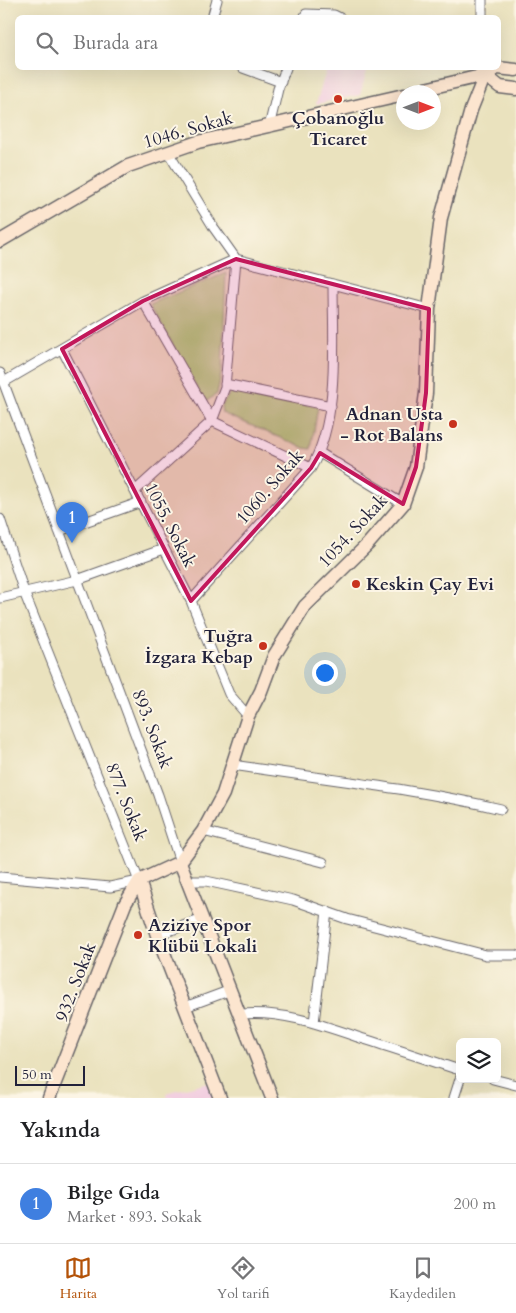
<!DOCTYPE html>
<html lang="tr">
<head>
<meta charset="utf-8">
<style>
	body { margin:0; font-family:Cardo,serif; background:#f2f2f2; color:#202124 }
	.controls { position:absolute; right:15px; bottom:15px; display:grid; overflow:hidden; border-radius:8px; box-shadow:0 5px 20px #0002 }
	.controls button { width:45px; height:45px; display:grid; place-items:center; padding:0; border:0; border-bottom:1px solid #e0e0e0; background:#fff; color:#202124; font:25px sans-serif }
	.compass { position:absolute; left:396px; top:85px; width:45px; height:45px; border-radius:50%; background:#fff; box-shadow:0 5px 20px #0002; rotate:90deg }
	.scale { position:absolute; left:15px; bottom:12px; width:70px; box-sizing:border-box; padding-left:5px; border:2px solid #22223b; border-top:0; font-size:14px; line-height:18px; white-space:nowrap; color:#22223b; -webkit-text-stroke:4px #fcf5e5; paint-order:stroke }
	.you { position:absolute; left:324px; top:672px; width:18px; height:18px; margin:-12px; border:4px solid #fff; border-radius:50%; background:#1a73e8; box-shadow:0 0 0 8px #1a73e833 }
	.badge { display:grid; place-items:center; width:32px; height:32px; border-radius:50%; background:#b45309; color:#fff; font-size:16px; font-weight:700 }
	.pin { position:absolute; translate:-50% -41px; filter:drop-shadow(0 1px 2px #0008) }
	.pin::after { content:''; position:absolute; top:26px; width:18px; height:15px; background:inherit; clip-path:polygon(0 0,100% 0,50% 100%) }
	.list { margin:0; padding:0; list-style:none }
	h2 { display:flex; justify-content:space-between; align-items:center; height:65px; margin:0; padding:0 20px; font-size:21px }
	h2 small { font-size:16px; font-weight:400; color:#757577 }
	.list li { display:grid; grid-template-columns:32px 1fr auto; gap:15px; align-items:center; box-sizing:border-box; height:80px; padding:0 20px; border-top:1px solid #e0e0e0 }
	.list b { display:block; font-size:19px; white-space:nowrap }
	.list p { margin:0; font-size:16px; white-space:nowrap; color:#757577 }
	.list em { font-size:16px; font-style:normal; color:#757577 }
	.icon { flex:none; width:28px; height:28px; fill:none; stroke:currentColor; stroke-width:2; stroke-linecap:round; stroke-linejoin:round }
	.map { position:relative; flex:none; width:516px; height:1098px; overflow:hidden }
	.search { position:absolute; background:#fff; box-shadow:0 5px 20px #0002; left:15px; right:15px; top:15px; height:55px; display:flex; align-items:center; gap:12px; box-sizing:border-box; padding:0 18px; border-radius:8px; color:#757577; font-size:19px }
	.sheet { height:145px; background:#fff }
	nav { display:flex; justify-content:space-around; align-items:center; box-sizing:border-box; height:70px; border-top:1px solid #e0e0e0; background:#fff; font-size:14px; color:#757577 }
	nav a { display:grid; justify-items:center; gap:2px }
	nav .on { color:#b45309 }
	.map>svg:first-child { display:block }
</style>
</head>
<body>
<div class="map">
<svg width="516" height="1098" viewBox="0 0 516 1098">
	<rect width="100%" height="100%" fill="#fcf5e5"/>
	<filter id="ink" filterUnits="userSpaceOnUse"><feTurbulence type="fractalNoise" baseFrequency=".02" numOctaves="2"/><feDisplacementMap in="SourceGraphic" scale="10" xChannelSelector="R" yChannelSelector="G"/><feConvolveMatrix kernelMatrix="1 2 1 2 8 2 1 2 1" color-interpolation-filters="sRGB"/></filter>
	<filter id="wash" filterUnits="userSpaceOnUse"><feTurbulence type="fractalNoise" baseFrequency=".0096" numOctaves="4" result="noise"/><feDisplacementMap in="SourceGraphic" scale="20" xChannelSelector="R" yChannelSelector="G"/><feGaussianBlur stdDeviation="1.12" result="paint"/><feColorMatrix in="noise" values="0 0 0 0 0 0 0 0 0 0 0 0 0 0 0 0 0 1.4 0 .05"/><feComposite in="paint" operator="in"/></filter>
	<g filter="url(#wash)">
		<rect width="100%" height="100%" fill="#eae2be"/>
		<path fill="#f2cfe0" d="M327,68H356L367,71L360,95L316,104Z
			M209,1082L214,1098H167L166,1093Z"/>
		<path fill="#add07a" stroke="#68795a" d="M226,273L222,370L217,394L205,402L150,304Z
			M233,388L318,407L311,449L304,448L222,413L221,407Z"/>
	</g>
	<g filter="url(#ink)">
		<g fill="none" stroke-linecap="round" stroke-linejoin="round">
			<g stroke="#686569" stroke-width="11">
				<path id="street" d="M482,0V18
					M212,18L217,0
					M304,18L306,14L334,15L340,18
					M243,68L281,82
					M269,127L278,89L286,68
					M168,152L214,228L236,259L429,309
					M143,301L212,421L311,468
					M62,349L191,601L229,694L248,716
					M0,373L158,795L180,862
					M4,382L143,301L236,259L225,387L212,421L135,491
					M225,384L331,406
					M320,453L403,504
					M0,519L24,592L139,881L110,887L0,877
					M59,531L141,502
					M0,598L77,580L164,549
					M191,601L311,468C340,418 333,341 333,284
					M233,765C322,779 413,788 501,809
					M203,831L323,862
					M188,881H206L293,900L347,919L486,955H516
					M157,935L203,919
					M185,1007L231,990
					M241,1014C283,1010 325,1026 364,1039C396,1049 428,1060 460,1070
					M314,1023L327,911
					M493,1079L516,1085
					M454,1098L460,1079"/>
			</g>
			<g stroke="#686569" stroke-width="15">
				<path id="secondary" d="M498,68L516,70
					M485,75L500,87L516,89
					M412,92L485,75L497,68
					M0,241L128,166L198,142L404,95
					M180,862L272,1098
					M139,881L180,862L203,831L223,794L248,716L261,691L274,656L305,606L368,544L403,504L416,467L426,393L429,309L441,218L471,110L485,75
					M139,881L157,935L220,1098
					M49,1098L125,904L139,881"/>
			</g>
			<use href="#street" stroke="#fff" stroke-width="9"/>
			<use href="#secondary" stroke="#fce5cf" stroke-width="12"/>
		</g>
	</g>
	<path fill="#c2185b" fill-opacity="0.2" stroke="#c2185b" stroke-width="4" stroke-linejoin="round" d="M236,259L429,309L426,393L416,467L403,504L320,453L311,468L191,601L62,349L143,301Z"/>
	<g fill="#c8321e" stroke="#fcf5e5" stroke-width="2">
		<circle cx="338" cy="99" r="5"/>
		<circle cx="453" cy="424" r="5"/>
		<circle cx="356" cy="584" r="5"/>
		<circle cx="263" cy="646" r="5"/>
		<circle cx="138" cy="935" r="5"/>
	</g>
	<g text-anchor="middle" dominant-baseline="central" stroke-width="4" stroke-linejoin="round" paint-order="stroke">
		<g font-size="18" font-weight="bold" fill="#22223b" stroke="#fcf5e5" text-anchor="end">
			<text x="338" y="118" text-anchor="middle">Çobanoğlu<tspan x="338" dy="21">Ticaret</tspan></text>
			<text x="443" y="414">Adnan Usta<tspan x="443" dy="21">- Rot Balans</tspan></text>
			<text x="366" y="584" text-anchor="start">Keskin Çay Evi</text>
			<text x="253" y="636">Tuğra<tspan x="253" dy="21">İzgara Kebap</tspan></text>
			<text x="148" y="925" text-anchor="start">Aziziye Spor<tspan x="148" dy="21">Klübü Lokali</tspan></text>
		</g>
		<g font-size="18" fill="#22223b" stroke="#fcf5e5">
			<text transform="translate(188 130) rotate(-16)">1046. Sokak</text>
			<text transform="translate(270 487) rotate(-49)">1060. Sokak</text>
			<text transform="translate(170 525) rotate(63)">1055. Sokak</text>
			<text transform="translate(353 531) rotate(-47)">1054. Sokak</text>
			<text transform="translate(152 729) rotate(69)">893. Sokak</text>
			<text transform="translate(126 802) rotate(68)">877. Sokak</text>
			<text transform="translate(76 982) rotate(-69)">932. Sokak</text>
		</g>
	</g>
</svg>
<div class="controls">
<button><svg class="icon" aria-label="layers" viewBox="0 0 24 24"><path d="M12 4l9 5-9 5-9-5zM3 14l9 5 9-5"/></svg></button>
</div>
<svg class="compass" viewBox="-18 -18 36 36"><path d="M0-13l5 13h-10z" fill="#e53935"/><path d="M0 13l5-13h-10z" fill="#757577"/></svg>
<div class="scale">50 m</div>
<div class="you"></div>
<div class="pin badge" style="left:72px;top:543px;background:#3f7fe0">1</div>
<div class="search"><svg class="icon" aria-label="search" viewBox="0 0 24 24"><circle cx="10" cy="10" r="6"/><path d="M15 15l6 6"/></svg>Burada ara</div>
</div>
<section class="sheet">
<h2>Yakında<small></small></h2>
<ul class="list">
<li><span class="badge" style="background:#3f7fe0">1</span><div><b>Bilge Gıda</b><p>Market · 893. Sokak</p></div><em>200 m</em></li>
</ul>
</section>
<nav>
<a class="on"><svg class="icon" aria-label="map" viewBox="0 0 24 24"><path d="M3 6l6-2 6 2 6-2v14l-6 2-6-2-6 2zM9 4v14M15 6v14"/></svg>Harita</a>
<a><svg class="icon" aria-label="directions" viewBox="0 0 24 24"><path d="M12 3l9 9-9 9-9-9zM9 14v-3h6M13 9l2 2-2 2"/></svg>Yol tarifi</a>
<a><svg class="icon" aria-label="saved" viewBox="0 0 24 24"><path d="M7 4h10v16l-5-4-5 4z"/></svg>Kaydedilen</a>
</nav>
</body>
</html>
